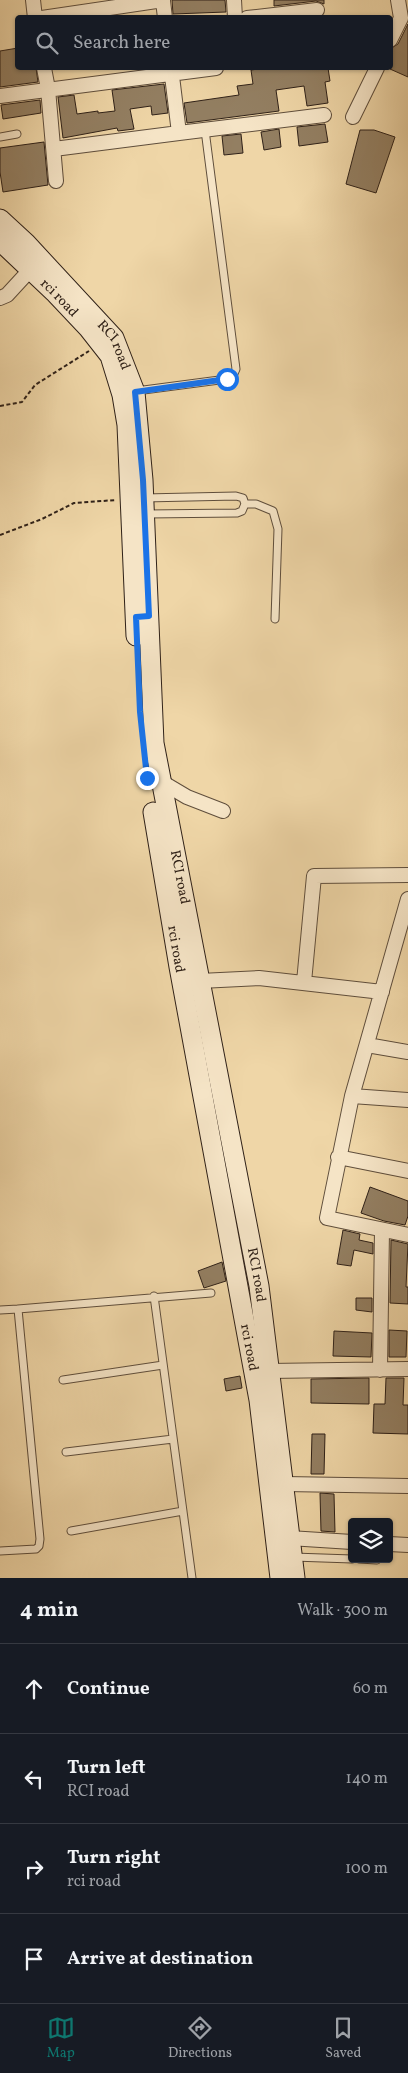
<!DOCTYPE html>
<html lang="en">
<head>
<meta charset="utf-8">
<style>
	body { margin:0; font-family:Vollkorn,serif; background:#20242c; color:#f1f3f6 }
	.controls { position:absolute; right:15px; bottom:15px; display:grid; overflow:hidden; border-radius:5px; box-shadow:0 1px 4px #0004 }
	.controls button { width:45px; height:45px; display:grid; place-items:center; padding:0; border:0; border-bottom:1px solid #363941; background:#171b24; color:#f1f3f6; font:25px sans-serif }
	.stop { position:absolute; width:15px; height:15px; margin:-11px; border:4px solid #1a73e8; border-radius:50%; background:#fff }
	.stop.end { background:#1a73e8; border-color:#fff; box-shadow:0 1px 5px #0008 }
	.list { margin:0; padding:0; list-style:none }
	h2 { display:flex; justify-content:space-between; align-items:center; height:65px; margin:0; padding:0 20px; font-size:21px }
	h2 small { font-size:16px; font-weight:400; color:#9ea1a6 }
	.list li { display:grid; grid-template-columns:32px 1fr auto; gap:15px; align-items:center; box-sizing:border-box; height:90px; padding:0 20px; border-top:1px solid #363941 }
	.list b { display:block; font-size:19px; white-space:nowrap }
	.list p { margin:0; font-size:16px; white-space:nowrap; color:#9ea1a6 }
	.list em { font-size:16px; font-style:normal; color:#9ea1a6 }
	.icon { flex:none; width:28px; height:28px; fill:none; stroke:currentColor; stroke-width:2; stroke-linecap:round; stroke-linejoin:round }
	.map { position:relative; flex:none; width:408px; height:1578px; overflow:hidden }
	.search { position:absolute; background:#171b24; box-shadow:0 1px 4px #0004; left:15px; right:15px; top:15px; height:55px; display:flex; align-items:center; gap:12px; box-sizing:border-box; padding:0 18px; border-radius:5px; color:#9ea1a6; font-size:19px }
	.sheet { height:425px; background:#171b24 }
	nav { display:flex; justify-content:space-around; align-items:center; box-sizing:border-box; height:70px; border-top:1px solid #363941; background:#171b24; font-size:14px; color:#9ea1a6 }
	nav a { display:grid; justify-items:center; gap:2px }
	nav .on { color:#0f766e }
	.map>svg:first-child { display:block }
</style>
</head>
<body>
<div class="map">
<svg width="408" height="1578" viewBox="0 0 408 1578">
	<rect width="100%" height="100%" fill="#efd6a7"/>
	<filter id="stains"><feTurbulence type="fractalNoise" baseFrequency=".004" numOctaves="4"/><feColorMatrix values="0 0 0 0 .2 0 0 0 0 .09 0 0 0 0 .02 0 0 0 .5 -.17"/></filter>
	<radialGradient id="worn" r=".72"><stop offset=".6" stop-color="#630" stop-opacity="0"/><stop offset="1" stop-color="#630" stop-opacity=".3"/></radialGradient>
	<path fill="#937f62" stroke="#2f2118" d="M172,0H225L226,12L173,14Z
		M274,0H324V4L316,1L274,6Z
		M408,24V77L390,69V49L398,44Z
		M18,48V68H36L38,82L0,87V51Z
		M266,68H328L330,81L325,82L328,103L307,106L304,86L276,90L279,111L187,123L184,103L239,95L237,86L253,84L251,70Z
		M164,84L168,113L152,115L151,106L130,109L134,129L118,131L117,128L63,138L58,97L74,95L77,114L98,111V113L115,111L112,90Z
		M40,100L41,113L3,119L1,105Z
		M325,124L328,142L299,146L297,127Z
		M279,129L281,147L264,150L261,132Z
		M360,130H374L395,137L376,193L346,184Z
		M241,134L243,153L224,155L222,136Z
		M44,142L48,185L3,192L0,172V148Z
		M370,1187L408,1201V1216L405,1225L384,1221L361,1213Z
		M343,1230L360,1234L359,1240L373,1243V1254L354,1250L351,1266L337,1264Z
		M391,1240L408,1244L406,1287H408V1304L390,1303Z
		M222,1262L226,1281L204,1288L198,1271Z
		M356,1298H372V1312L356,1310Z
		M389,1330L407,1331L406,1357H389Z
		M334,1331L372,1333L371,1357L333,1356Z
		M240,1376L242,1388L226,1391L224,1379Z
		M369,1378V1404L311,1403V1379Z
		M386,1378H404L403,1405H408V1434L373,1433L374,1404H385Z
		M312,1434H325L324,1474H311Z
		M320,1493L334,1494L335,1532L321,1531Z"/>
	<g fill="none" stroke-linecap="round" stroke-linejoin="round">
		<g stroke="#5f4e3c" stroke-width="9">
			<path id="service" d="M0,137L17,134
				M136,391L227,379L233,376L236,369L205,130
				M144,498L236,496L243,498L245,504L242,511L237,513L147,514
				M245,504H256L273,511L278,529L275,619
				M154,1296L192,1578
				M0,1310L18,1309
				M63,1380L163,1365
				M66,1452L173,1439
				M71,1531L183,1511
				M0,1551L36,1549L39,1546L40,1539L18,1309L211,1293
				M293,1557L352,1559
				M359,1559L377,1560"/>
		</g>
		<g stroke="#5f4e3c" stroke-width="16">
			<path id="minor" d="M33,0L35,18
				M234,0L235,18
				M163,1L165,18
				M42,18L163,0
				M247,18L317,10
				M390,40L401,18L398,0
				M44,68L48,89L56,181
				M0,96L216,68
				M353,117L377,68
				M179,133L324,115
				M54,149L179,133L171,68
				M0,298L7,295L30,270
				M160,781L187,797L223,811
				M408,899L352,1096L327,1218L408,1235
				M200,981L259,978L382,992
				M304,982L314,876L408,875
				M367,1045L408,1052
				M352,1096L408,1100
				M338,1157L408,1171
				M380,1370L382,1230
				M269,1371L408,1369
				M284,1484L408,1486
				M289,1538L352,1542
				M389,1544L408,1545"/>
		</g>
		<g stroke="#2f2118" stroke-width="21">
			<g id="secondary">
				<path id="s1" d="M0,219L26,243L114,338L135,392L143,480L154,743L259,1286L295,1578"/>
				<path id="s2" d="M0,241L54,292L88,328L110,356L122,395L127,425L136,636"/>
				<path id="s3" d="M153,812L179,967L259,1400L280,1578"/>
			</g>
		</g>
		<path stroke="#2f2118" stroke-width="2" stroke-dasharray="4 2.5" stroke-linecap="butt" d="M0,406L22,402L35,385L89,351
			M0,535L42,519L74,503L116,500"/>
		<use href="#service" stroke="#f5e4c6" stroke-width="7"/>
		<use href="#minor" stroke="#f5e4c6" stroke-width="14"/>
		<use href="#secondary" stroke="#f5e4c6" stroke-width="19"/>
	</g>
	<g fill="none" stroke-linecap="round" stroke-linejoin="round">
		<path stroke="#1a73e8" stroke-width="6" d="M147,778L140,712L136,617L149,616L143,480L135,392L227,379"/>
	</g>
	<g text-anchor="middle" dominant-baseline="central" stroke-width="4" stroke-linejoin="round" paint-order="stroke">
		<g font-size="14" fill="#2f2118" stroke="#f5e4c6">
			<text stroke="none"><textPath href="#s2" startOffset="82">rci road</textPath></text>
			<text stroke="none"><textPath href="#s1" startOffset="171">RCI road</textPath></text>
			<text stroke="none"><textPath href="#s1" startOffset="711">RCI road</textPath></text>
			<text stroke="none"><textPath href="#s3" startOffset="139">rci road</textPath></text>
			<text stroke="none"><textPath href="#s1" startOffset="1116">RCI road</textPath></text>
			<text stroke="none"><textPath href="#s3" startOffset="544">rci road</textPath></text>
		</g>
	</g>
	<rect width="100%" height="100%" filter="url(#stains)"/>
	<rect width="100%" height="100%" fill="url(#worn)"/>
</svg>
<div class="controls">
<button><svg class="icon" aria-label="layers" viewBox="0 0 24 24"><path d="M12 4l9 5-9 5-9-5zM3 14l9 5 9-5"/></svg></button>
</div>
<div class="stop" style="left:227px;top:379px"></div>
<div class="stop end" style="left:147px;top:778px"></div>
<div class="search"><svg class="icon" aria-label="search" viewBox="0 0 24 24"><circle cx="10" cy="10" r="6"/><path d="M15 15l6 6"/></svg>Search here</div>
</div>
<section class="sheet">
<h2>4 min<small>Walk · 300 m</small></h2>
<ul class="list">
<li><svg class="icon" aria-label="ahead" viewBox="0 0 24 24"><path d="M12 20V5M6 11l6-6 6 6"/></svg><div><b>Continue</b></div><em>60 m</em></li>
<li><svg class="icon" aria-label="left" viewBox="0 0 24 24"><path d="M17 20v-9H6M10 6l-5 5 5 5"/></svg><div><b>Turn left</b><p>RCI road</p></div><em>140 m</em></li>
<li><svg class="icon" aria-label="right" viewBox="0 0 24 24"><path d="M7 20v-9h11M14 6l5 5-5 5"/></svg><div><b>Turn right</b><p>rci road</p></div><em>100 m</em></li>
<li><svg class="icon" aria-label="arrive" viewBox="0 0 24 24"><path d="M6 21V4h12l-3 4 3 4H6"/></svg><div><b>Arrive at destination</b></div></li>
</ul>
</section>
<nav>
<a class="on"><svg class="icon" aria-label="map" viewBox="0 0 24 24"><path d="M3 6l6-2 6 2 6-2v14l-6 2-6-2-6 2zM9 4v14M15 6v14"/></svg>Map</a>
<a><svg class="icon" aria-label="directions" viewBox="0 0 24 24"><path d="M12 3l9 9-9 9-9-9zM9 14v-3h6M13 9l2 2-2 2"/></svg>Directions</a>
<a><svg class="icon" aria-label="saved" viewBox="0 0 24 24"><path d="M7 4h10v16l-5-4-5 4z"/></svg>Saved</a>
</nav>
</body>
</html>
